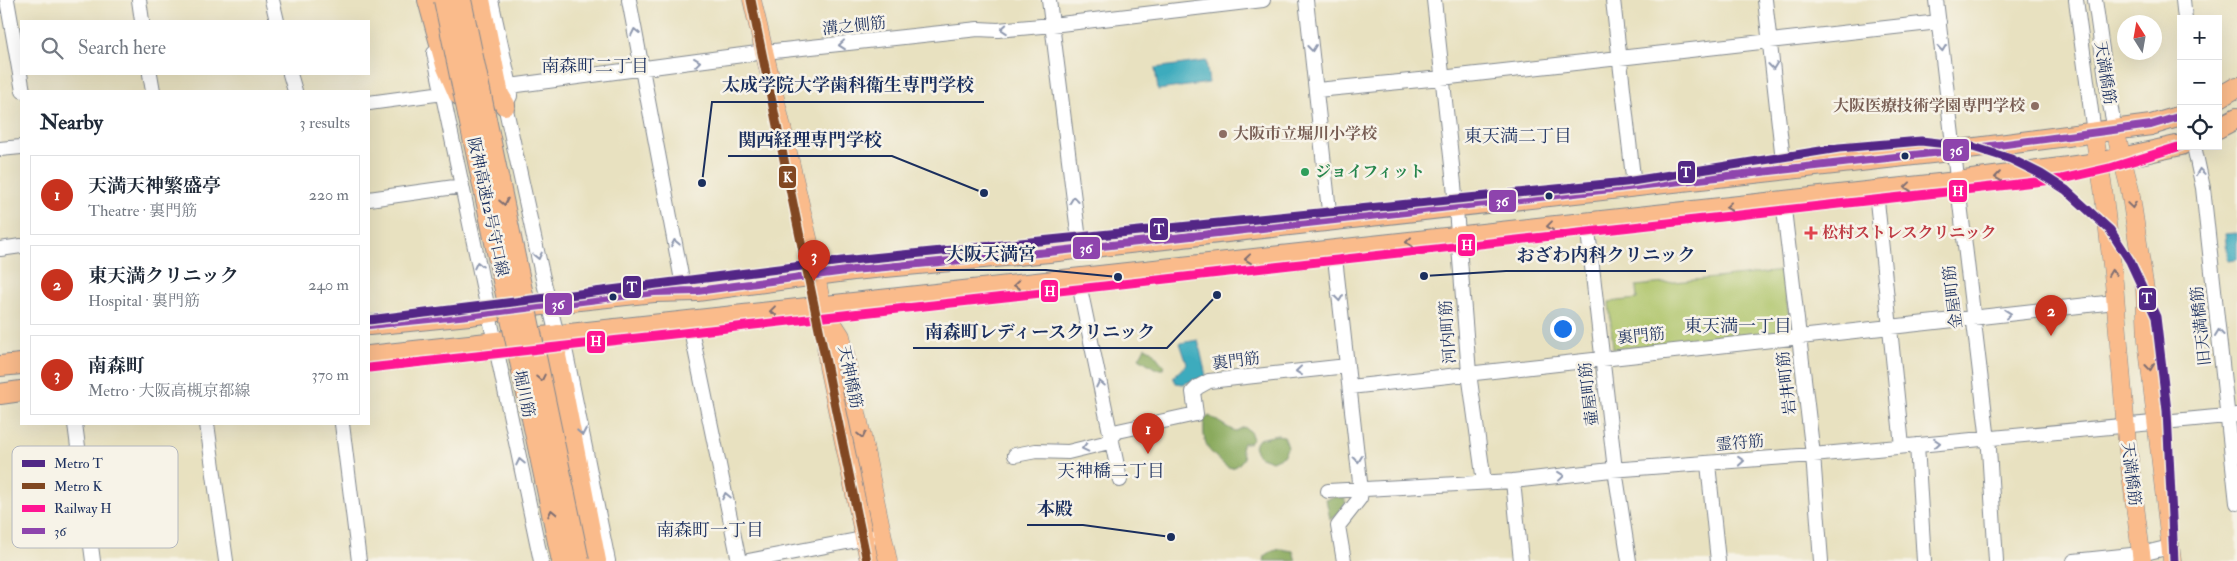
<!DOCTYPE html>
<html lang="en">
<head>
<meta charset="utf-8">
<style>
	body { margin:0; font-family:"IM FELL Double Pica","Noto Serif JP",serif; background:#f6f6f7; color:#1f2937 }
	.controls { position:absolute; right:15px; top:15px; display:grid; overflow:hidden; border-radius:0px; box-shadow:0 5px 20px #0002 }
	.controls button { width:45px; height:45px; display:grid; place-items:center; padding:0; border:0; border-bottom:1px solid #e0e1e3; background:#fff; color:#1f2937; font:25px sans-serif }
	.compass { position:absolute; left:2117px; top:15px; width:45px; height:45px; border-radius:50%; background:#fff; box-shadow:0 5px 20px #0002; rotate:349deg }
	.you { position:absolute; left:1562px; top:328px; width:18px; height:18px; margin:-12px; border:4px solid #fff; border-radius:50%; background:#1a73e8; box-shadow:0 0 0 8px #1a73e833 }
	.badge { display:grid; place-items:center; width:32px; height:32px; border-radius:50%; background:#c8321e; color:#fff; font-size:16px; font-weight:700 }
	.pin { position:absolute; translate:-50% -41px; filter:drop-shadow(0 1px 2px #0008) }
	.pin::after { content:''; position:absolute; top:26px; width:18px; height:15px; background:inherit; clip-path:polygon(0 0,100% 0,50% 100%) }
	.list { margin:0; padding:0; list-style:none }
	h2 { display:flex; justify-content:space-between; align-items:center; height:65px; margin:0; padding:0 20px; font-size:21px }
	h2 small { font-size:16px; font-weight:400; color:#747a83 }
	.list li { display:grid; grid-template-columns:32px 1fr auto; gap:15px; align-items:center; box-sizing:border-box; height:80px; margin:0 10px 10px; padding:0 10px; border:1px solid #e0e1e3; border-radius:0px }
	.list b { display:block; font-size:19px; white-space:nowrap }
	.list p { margin:0; font-size:16px; white-space:nowrap; color:#747a83 }
	.list em { font-size:16px; font-style:normal; color:#747a83 }
	.icon { flex:none; width:28px; height:28px; fill:none; stroke:currentColor; stroke-width:2; stroke-linecap:round; stroke-linejoin:round }
	.map { position:relative; flex:none; width:2237px; height:561px; overflow:hidden }
	.search { position:absolute; background:#fff; box-shadow:0 5px 20px #0002; left:20px; top:20px; width:350px; height:55px; display:flex; align-items:center; gap:12px; box-sizing:border-box; padding:0 18px; border-radius:0px; color:#747a83; font-size:19px }
	.panel { position:absolute; background:#fff; box-shadow:0 5px 20px #0002; left:20px; top:90px; width:350px; height:335px; border-radius:0px }
	.map>svg:first-child { display:block }
</style>
</head>
<body>
<div class="map">
<svg width="2237" height="561" viewBox="0 0 2237 561">
	<rect width="100%" height="100%" fill="#f7f3e8"/>
	<filter id="ink" filterUnits="userSpaceOnUse"><feTurbulence type="fractalNoise" baseFrequency=".02" numOctaves="2"/><feDisplacementMap in="SourceGraphic" scale="10" xChannelSelector="R" yChannelSelector="G"/><feConvolveMatrix kernelMatrix="1 2 1 2 8 2 1 2 1" color-interpolation-filters="sRGB"/></filter>
	<filter id="wash" filterUnits="userSpaceOnUse"><feTurbulence type="fractalNoise" baseFrequency=".0096" numOctaves="4" result="noise"/><feDisplacementMap in="SourceGraphic" scale="20" xChannelSelector="R" yChannelSelector="G"/><feGaussianBlur stdDeviation="1.12" result="paint"/><feColorMatrix in="noise" values="0 0 0 0 0 0 0 0 0 0 0 0 0 0 0 0 0 1.4 0 .05"/><feComposite in="paint" operator="in"/></filter>
	<g filter="url(#wash)">
		<rect width="100%" height="100%" fill="#e8e1c0"/>
		<path fill="#aec469" stroke="#647a64" d="M1783,271L1791,333L1613,349L1609,302L1637,299L1636,286Z"/>
		<path fill="#8aaa5d" stroke="#526c5e" d="M1145,347L1151,350L1164,366L1163,369H1156L1139,358Z
			M1209,416C1219,421 1226,428 1236,431L1244,427L1250,431L1253,439L1249,443H1243L1241,448L1244,458C1233,473 1227,469 1216,457C1210,452 1207,448 1205,440C1203,434 1204,427 1204,420Z
			M1277,435L1284,436L1288,447L1283,456L1272,461L1258,456L1254,446L1259,439Z
			M1333,497H1344L1346,503L1335,517L1330,519L1326,499Z
			M1281,549L1293,551L1296,561H1264L1265,556L1272,551Z"/>
		<path fill="#3eabbd" stroke="#2c6d8e" d="M1206,61L1209,83L1158,90L1155,68Z
			M2237,233V259L2228,260L2225,234Z
			M1198,340L1206,376L1183,384L1176,383L1173,377L1187,364L1180,343Z"/>
	</g>
	<g filter="url(#ink)">
		<g fill="none" stroke-linecap="round" stroke-linejoin="round">
			<g stroke="#82888f" stroke-width="16">
				<path id="minor" d="M7,0L23,91
					M139,0L142,21
					M272,0L277,21
					M491,0L510,86V96L505,105L544,283L557,335L566,354L608,561
					M629,0L684,291
					M1049,0L1080,248
					M1306,0L1330,220
					M1434,0L1454,184L1469,373L1484,482
					M1613,0L1634,186
					M1765,0L1784,169
					M1936,0L1989,449L1996,561
					M2076,0L2094,133
					M2095,0L2109,99L2115,130
					M2183,0L2185,19
					M434,53L541,561
					M150,74L153,91
					M290,74L295,91
					M510,86L765,52L978,29L998,30L1052,25L1263,0
					M1317,90L1441,78L1939,22
					M369,103L443,93
					M2194,146L2203,188L2237,503
					M0,149L21,147
					M1876,191L1902,446
					M369,199L462,186
					M1783,201L1813,455L1821,561
					M1587,222L1615,470L1629,561
					M0,249L21,246
					M1334,249L1361,491L1360,498L1338,526L1344,561
					M1078,279L1120,480
					M689,320L739,561
					M1350,387L2115,302
					M75,424L93,561
					M207,424L226,561
					M342,424L359,561
					M1917,445L1924,561
					M1015,455L1036,451L1068,452L1105,443L1118,431L1196,414L1193,392L1198,387L1209,381L1347,366
					M1708,464L1718,561
					M1513,481L1521,561
					M1328,491L1513,481L1611,470L1813,455L2237,415
					M748,561L883,535
					M2074,561L2141,554L2170,547"/>
			</g>
			<g stroke="#82888f" stroke-width="19">
				<path id="major" d="M752,0L809,242L822,306L828,367L869,561
					M2115,130L2130,190L2145,290L2147,340L2172,561
					M2094,133L2103,188L2114,283L2127,443L2142,561
					M823,308L841,336L888,561"/>
			</g>
			<g stroke="#82888f" stroke-width="22">
				<path id="highway" d="M428,0L446,65L459,95
					M480,0L499,95L505,105
					M2218,98L2237,87
					M2218,128L2237,118
					M369,325L469,315L579,300L654,292L697,291L853,270L1049,252L1976,148L2151,125L2181,116
					M557,335L556,356L596,561
					M369,356L1957,182L2098,163L2181,145
					M0,366L21,364
					M0,394L21,391"/>
			</g>
			<use href="#minor" stroke="#fff" stroke-width="14"/>
			<use href="#major" stroke="#fabb8b" stroke-width="18"/>
			<use href="#highway" stroke="#fabb8b" stroke-width="20"/>
			<g stroke="#82888f" stroke-width="22" stroke-linecap="butt">
				<path id="highway-bridge" d="M444,0L562,561
					M461,0L579,561"/>
			</g>
			<use href="#highway-bridge" stroke="#fabb8b" stroke-width="20"/>
			<g stroke="#f7f3e8" stroke-width="11">
				<path id="bus-1" d="M369,325L469,315L654,292L697,291L853,270L1049,252L1976,148L2151,125L2181,116"/>
			</g>
			<use href="#bus-1" stroke="#8e44ad" stroke-width="8"/>
			<g stroke="#f7f3e8" stroke-width="12">
				<path id="rail-1" d="M369,368C933,301 1498,244 2062,179L2110,168L2181,146"/>
			</g>
			<use href="#rail-1" stroke="#ff1493" stroke-width="9"/>
			<g stroke="#f7f3e8" stroke-width="12">
				<path id="metro-1" d="M369,320L842,261L1626,182L1839,148L1921,141L1973,147L2011,159L2041,174L2066,190L2110,230L2130,261L2156,317L2167,411L2174,561"/>
			</g>
			<g stroke="#f7f3e8" stroke-width="12">
				<path id="metro-2" d="M751,0L867,561"/>
			</g>
			<use href="#metro-1" stroke="#522886" stroke-width="9"/>
			<use href="#metro-2" stroke="#814721" stroke-width="9"/>
		</g>
		<defs><path id="oneway-chevron" d="M-2-3.5L2.5 0L-2 3.5" fill="none" stroke-width="1.6" stroke-linecap="round" stroke-linejoin="round" transform="scale(1.25)"/></defs>
		<g stroke="#8d97ae">
			<use href="#oneway-chevron" transform="translate(1004 29) rotate(176)"/>
			<use href="#oneway-chevron" transform="translate(635 32) rotate(-102)"/>
			<use href="#oneway-chevron" transform="translate(842 45) rotate(174)"/>
			<use href="#oneway-chevron" transform="translate(1312 48) rotate(83)"/>
			<use href="#oneway-chevron" transform="translate(1942 48) rotate(84)"/>
			<use href="#oneway-chevron" transform="translate(697 62) rotate(-7)"/>
			<use href="#oneway-chevron" transform="translate(1773 66) rotate(83)"/>
			<use href="#oneway-chevron" transform="translate(2200 172) rotate(-98)"/>
			<use href="#oneway-chevron" transform="translate(1074 200) rotate(-97)"/>
			<use href="#oneway-chevron" transform="translate(675 243) rotate(-101)"/>
			<use href="#oneway-chevron" transform="translate(538 256) rotate(78)"/>
			<use href="#oneway-chevron" transform="translate(478 265) rotate(-102)"/>
			<use href="#oneway-chevron" transform="translate(1339 298) rotate(83)"/>
			<use href="#oneway-chevron" transform="translate(2008 314) rotate(-6)"/>
			<use href="#oneway-chevron" transform="translate(2219 333) rotate(-96)"/>
			<use href="#oneway-chevron" transform="translate(1299 371) rotate(174)"/>
			<use href="#oneway-chevron" transform="translate(1100 384) rotate(-102)"/>
			<use href="#oneway-chevron" transform="translate(582 432) rotate(79)"/>
			<use href="#oneway-chevron" transform="translate(1937 443) rotate(-5)"/>
			<use href="#oneway-chevron" transform="translate(1085 448) rotate(167)"/>
			<use href="#oneway-chevron" transform="translate(1358 459) rotate(84)"/>
			<use href="#oneway-chevron" transform="translate(1741 461) rotate(-5)"/>
			<use href="#oneway-chevron" transform="translate(520 462) rotate(-102)"/>
			<use href="#oneway-chevron" transform="translate(1561 476) rotate(-6)"/>
			<use href="#oneway-chevron" transform="translate(726 496) rotate(-102)"/>
		</g>
		<g stroke="#7f6e72">
			<use href="#oneway-chevron" transform="translate(1998 177) rotate(172)"/>
			<use href="#oneway-chevron" transform="translate(1908 187) rotate(174)"/>
			<use href="#oneway-chevron" transform="translate(504 202) rotate(78)"/>
			<use href="#oneway-chevron" transform="translate(2132 205) rotate(82)"/>
			<use href="#oneway-chevron" transform="translate(1729 207) rotate(174)"/>
			<use href="#oneway-chevron" transform="translate(1550 226) rotate(173)"/>
			<use href="#oneway-chevron" transform="translate(1409 242) rotate(174)"/>
			<use href="#oneway-chevron" transform="translate(1248 259) rotate(174)"/>
			<use href="#oneway-chevron" transform="translate(2112 273) rotate(-97)"/>
			<use href="#oneway-chevron" transform="translate(1017 285) rotate(174)"/>
			<use href="#oneway-chevron" transform="translate(773 311) rotate(173)"/>
			<use href="#oneway-chevron" transform="translate(2150 367) rotate(84)"/>
			<use href="#oneway-chevron" transform="translate(541 378) rotate(78)"/>
			<use href="#oneway-chevron" transform="translate(862 435) rotate(78)"/>
			<use href="#oneway-chevron" transform="translate(552 513) rotate(-102)"/>
		</g>
	</g>
	<g fill="#8d6e63" stroke="#f7f3e8" stroke-width="2">
		<circle cx="2035" cy="106" r="5"/>
		<circle cx="1223" cy="134" r="5"/>
	</g>
	<g fill="#1b2f5e" stroke="#f7f3e8" stroke-width="2">
		<circle cx="1905" cy="156" r="4.5"/>
		<circle cx="1549" cy="196" r="4.5"/>
		<circle cx="613" cy="297" r="4.5"/>
	</g>
	<circle fill="#2e9e5b" stroke="#f7f3e8" stroke-width="2" cx="1305" cy="172" r="5"/>
	<path fill="#e0444e" stroke="#f7f3e8" stroke-width="2" d="M1808.5 225.5h5v5h5v5h-5v5h-5v-5h-5v-5h5z"/>
	<g text-anchor="middle" dominant-baseline="central" stroke-width="5" stroke-linejoin="round" paint-order="stroke">
		<g font-size="16" fill="#1b2f5e" stroke="#f7f3e8">
			<text transform="translate(854 26) rotate(-6)">溝之側筋</text>
			<text transform="translate(2105 73) rotate(81)">天満橋筋</text>
			<text transform="translate(488 207) rotate(78)">阪神高速12号守口線</text>
			<text transform="translate(1953 297) rotate(-97)">金屋町筋</text>
			<text transform="translate(2201 326) rotate(-96)">旧天満橋筋</text>
			<text transform="translate(1448 332) rotate(-94)">河内町筋</text>
			<text transform="translate(1641 336) rotate(-6)">裏門筋</text>
			<text transform="translate(1236 361) rotate(-7)">裏門筋</text>
			<text transform="translate(850 377) rotate(78)">天神橋筋</text>
			<text transform="translate(1787 383) rotate(-97)">岩井町筋</text>
			<text transform="translate(524 394) rotate(78)">堀川筋</text>
			<text transform="translate(1589 394) rotate(-97)">壷屋町筋</text>
			<text transform="translate(1740 443) rotate(-5)">霊符筋</text>
			<text transform="translate(2131 474) rotate(83)">天満橋筋</text>
		</g>
		<g font-size="16" font-weight="bold" fill="#785e54" stroke="#f7f3e8" text-anchor="end">
			<text x="2025" y="106">大阪医療技術学園専門学校</text>
			<text x="1233" y="134" text-anchor="start">大阪市立堀川小学校</text>
		</g>
		<g font-size="16" font-weight="bold" fill="#27864d" stroke="#f7f3e8" text-anchor="start">
			<text x="1315" y="172">ジョイフィット</text>
		</g>
		<g font-size="16" font-weight="bold" fill="#be3a42" stroke="#f7f3e8" text-anchor="start">
			<text x="1822" y="233">松村ストレスクリニック</text>
		</g>
		<g font-size="18" fill="#1b2f5e" stroke="#f7f3e8">
			<text x="595" y="66">南森町二丁目</text>
			<text x="1518" y="136">東天満二丁目</text>
			<text x="1738" y="326">東天満一丁目</text>
			<text x="1111" y="471">天神橋二丁目</text>
			<text x="710" y="530">南森町一丁目</text>
		</g>
	</g>
	<rect x="12" y="446" width="166" height="102" rx="8" fill="#f7f3e8" stroke="#b5b8bf" stroke-width="1"/>
	<rect x="22" y="460" width="23" height="7" fill="#522886"/>
	<rect x="22" y="483" width="23" height="6" fill="#814721"/>
	<rect x="22" y="505" width="23" height="7" fill="#ff1493"/>
	<rect x="22" y="528" width="23" height="6" fill="#8e44ad"/>
	<g font-size="14" fill="#1b2f5e">
		<text x="54" y="468">Metro T</text>
		<text x="54" y="491">Metro K</text>
		<text x="54" y="513">Railway H</text>
		<text x="54" y="536">36</text>
	</g>
	<path fill="none" stroke="#1b2f5e" stroke-width="2" d="M702 183L712 102H984M984 193L892 156H728M1118 277L1046 270H936M1424 276L1506 271H1706M1217 295L1167 348H913M1171 537L1083 525H1027"/>
	<g fill="#1b2f5e" stroke="#f7f3e8" stroke-width="2">
		<circle cx="702" cy="183" r="5"/>
		<circle cx="984" cy="193" r="5"/>
		<circle cx="1118" cy="277" r="5"/>
		<circle cx="1424" cy="276" r="5"/>
		<circle cx="1217" cy="295" r="5"/>
		<circle cx="1171" cy="537" r="5"/>
	</g>
	<g font-size="18" text-anchor="middle" font-weight="bold" fill="#1b2f5e" stroke="#f7f3e8" stroke-width="5" stroke-linejoin="round" paint-order="stroke">
		<text x="848" y="91">太成学院大学歯科衛生専門学校</text>
		<text x="810" y="146">関西経理専門学校</text>
		<text x="991" y="260">大阪天満宮</text>
		<text x="1606" y="261">おざわ内科クリニック</text>
		<text x="1040" y="338">南森町レディースクリニック</text>
		<text x="1055" y="515">本殿</text>
	</g>
	<g stroke="#f7f3e8" stroke-width="2">
		<rect x="1942" y="138" width="28" height="24" rx="5" fill="#8e44ad"/>
		<rect x="1677" y="160" width="19" height="24" rx="5" fill="#522886"/>
		<rect x="778" y="165" width="19" height="24" rx="5" fill="#814721"/>
		<rect x="1948" y="179" width="20" height="24" rx="5" fill="#ff1493"/>
		<rect x="1488" y="189" width="29" height="24" rx="5" fill="#8e44ad"/>
		<rect x="1149" y="217" width="20" height="24" rx="5" fill="#522886"/>
		<rect x="1457" y="233" width="19" height="24" rx="5" fill="#ff1493"/>
		<rect x="1072" y="236" width="29" height="24" rx="5" fill="#8e44ad"/>
		<rect x="622" y="275" width="20" height="24" rx="5" fill="#522886"/>
		<rect x="1040" y="279" width="19" height="24" rx="5" fill="#ff1493"/>
		<rect x="2138" y="287" width="19" height="24" rx="5" fill="#522886"/>
		<rect x="544" y="292" width="29" height="24" rx="5" fill="#8e44ad"/>
		<rect x="586" y="330" width="20" height="24" rx="5" fill="#ff1493"/>
	</g>
	<g font-size="14" text-anchor="middle" font-weight="bold" fill="#fff">
		<text x="1956" y="155">36</text>
		<text x="1686" y="177">T</text>
		<text x="788" y="182">K</text>
		<text x="1958" y="196">H</text>
		<text x="1502" y="206">36</text>
		<text x="1159" y="234">T</text>
		<text x="1467" y="250">H</text>
		<text x="1086" y="253">36</text>
		<text x="632" y="292">T</text>
		<text x="1050" y="296">H</text>
		<text x="2147" y="303">T</text>
		<text x="558" y="309">36</text>
		<text x="596" y="346">H</text>
	</g>
</svg>
<div class="controls">
<button>+</button>
<button>−</button>
<button><svg class="icon" aria-label="locate" viewBox="0 0 24 24"><circle cx="12" cy="12" r="6"/><path d="M12 2v4M12 18v4M2 12h4M18 12h4"/></svg></button>
</div>
<svg class="compass" viewBox="-18 -18 36 36"><path d="M0-13l5 13h-10z" fill="#e53935"/><path d="M0 13l5-13h-10z" fill="#747a83"/></svg>
<div class="you"></div>
<div class="pin badge" style="left:1148px;top:454px">1</div>
<div class="pin badge" style="left:2051px;top:336px">2</div>
<div class="pin badge" style="left:814px;top:281px">3</div>
<div class="search"><svg class="icon" aria-label="search" viewBox="0 0 24 24"><circle cx="10" cy="10" r="6"/><path d="M15 15l6 6"/></svg>Search here</div>
<section class="panel">
<h2>Nearby<small>3 results</small></h2>
<ul class="list">
<li><span class="badge">1</span><div><b>天満天神繁盛亭</b><p>Theatre · 裏門筋</p></div><em>220 m</em></li>
<li><span class="badge">2</span><div><b>東天満クリニック</b><p>Hospital · 裏門筋</p></div><em>240 m</em></li>
<li><span class="badge">3</span><div><b>南森町</b><p>Metro · 大阪高槻京都線</p></div><em>370 m</em></li>
</ul>
</section>
</div>
</body>
</html>
